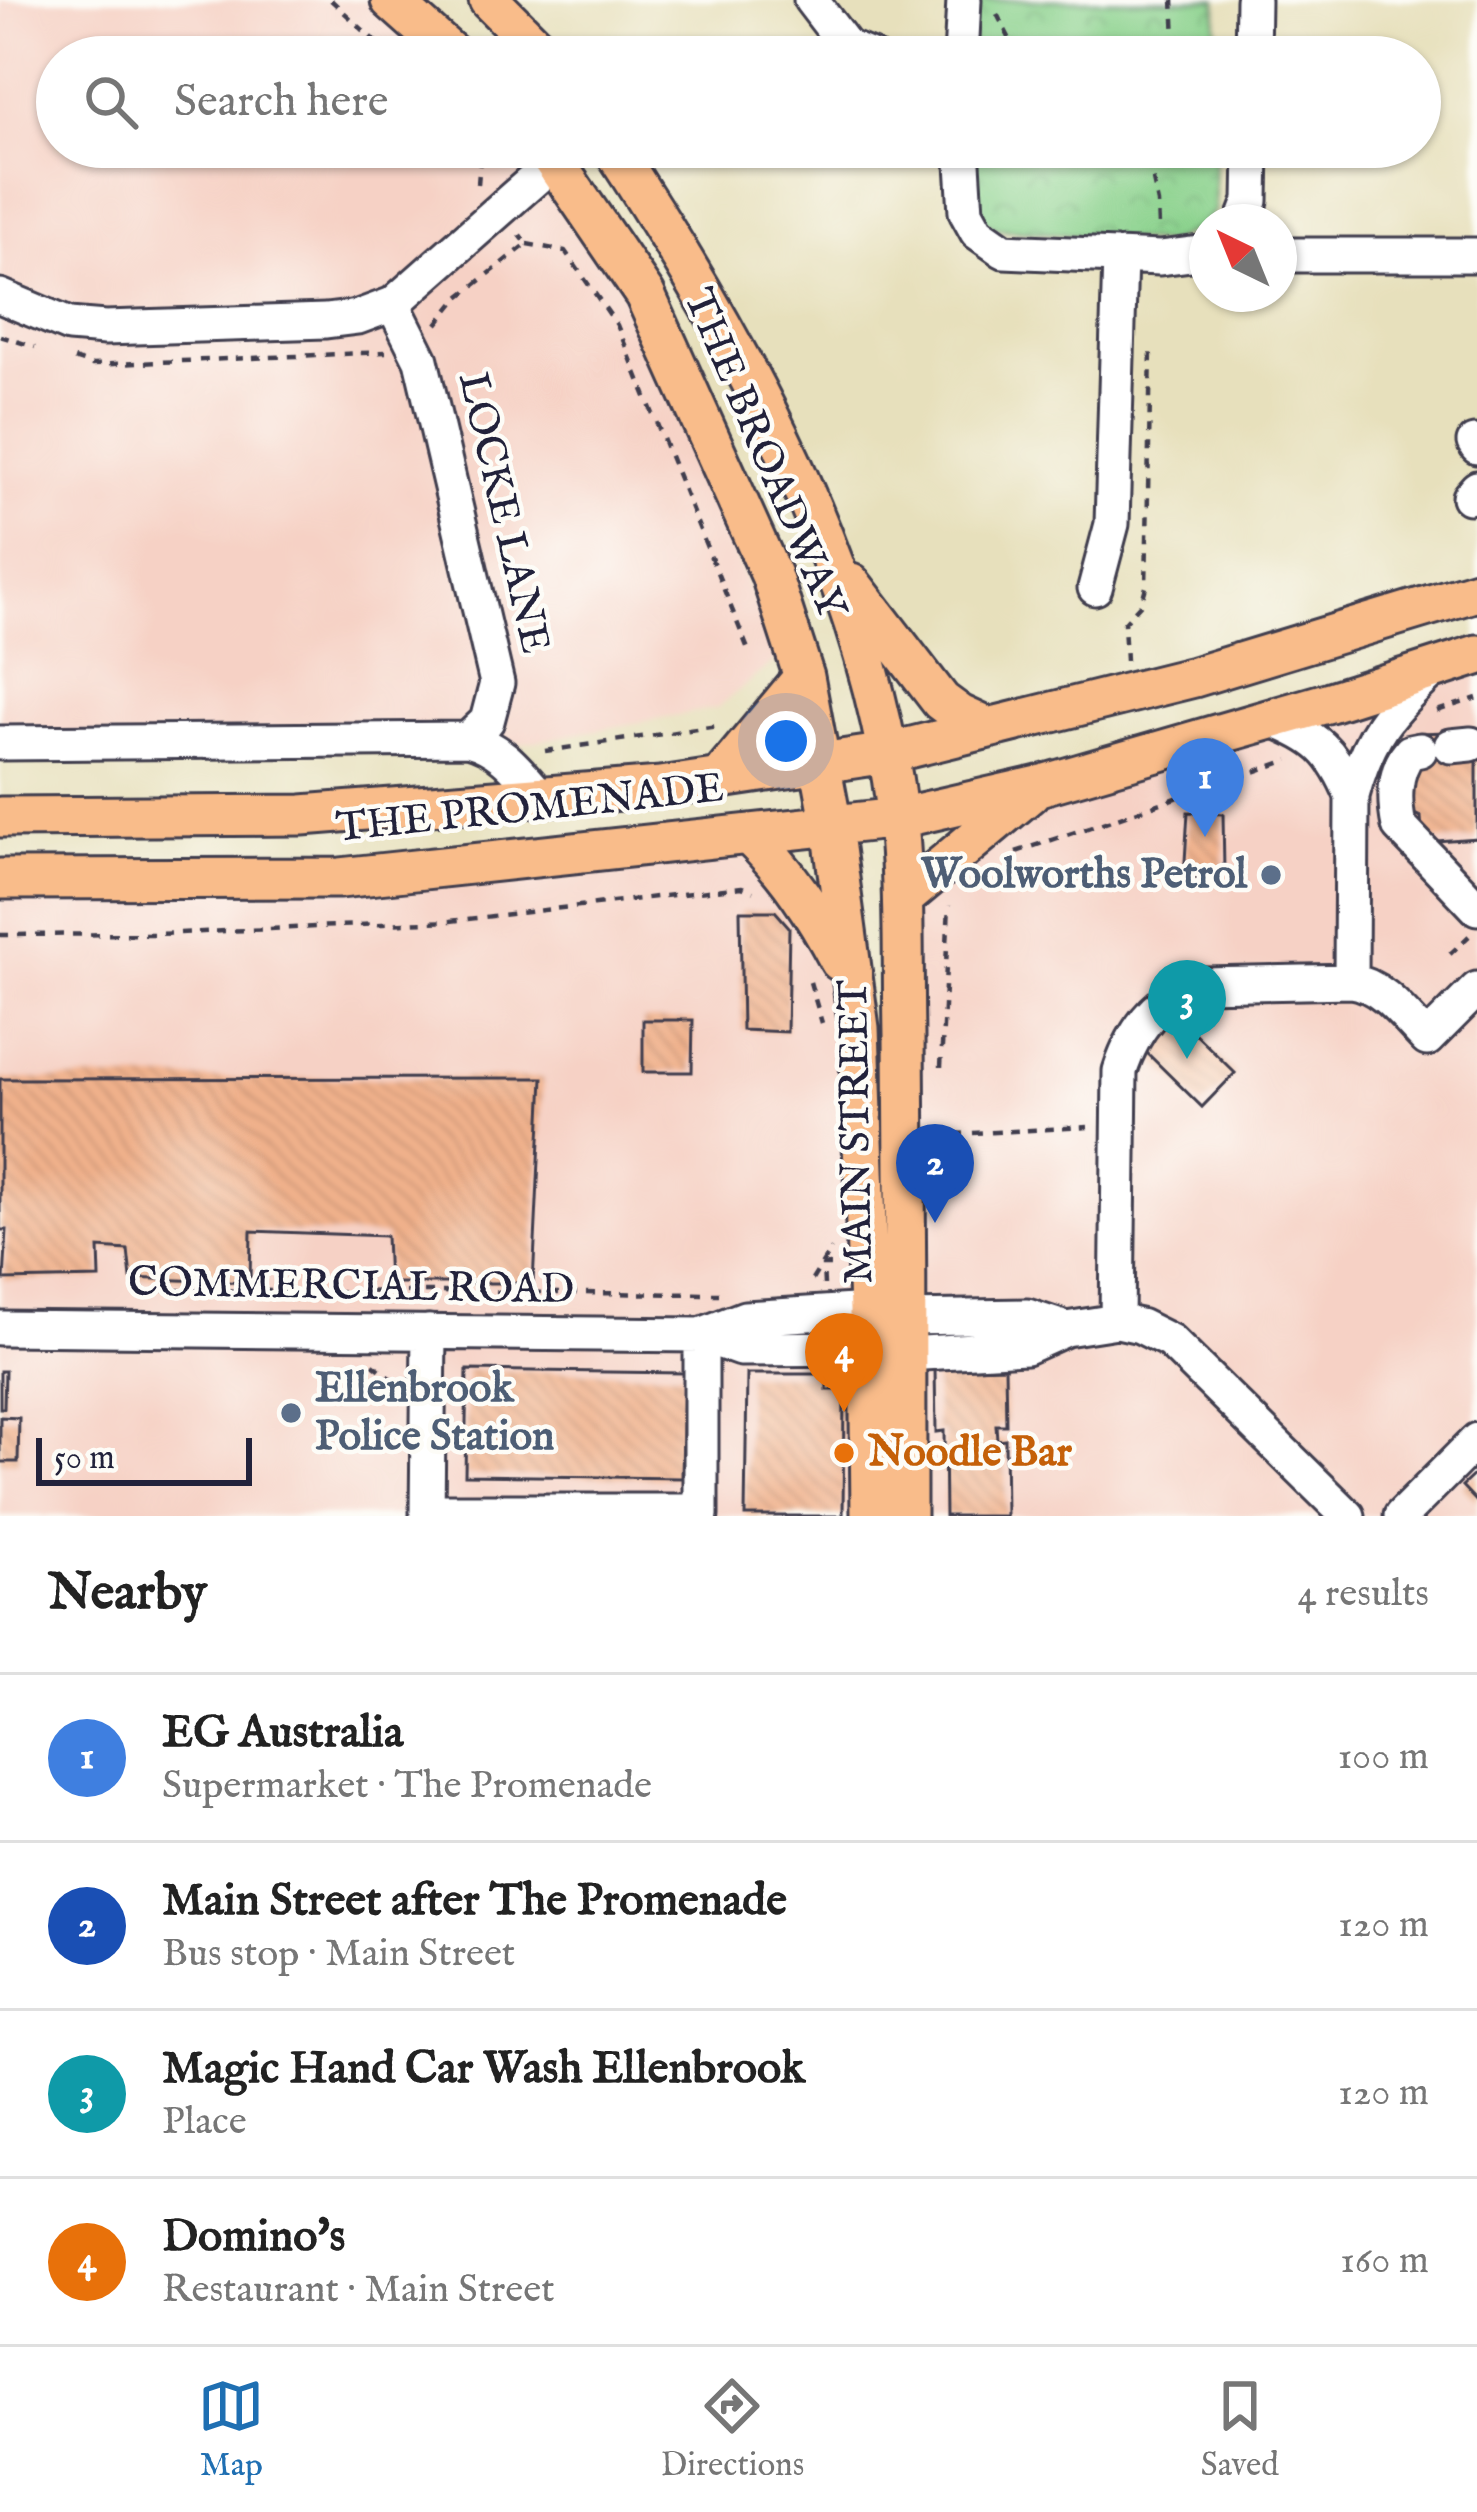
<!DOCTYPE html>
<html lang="en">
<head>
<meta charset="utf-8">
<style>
	body { margin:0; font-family:"IM FELL English",serif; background:#f2f2f2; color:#222 }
	.compass { position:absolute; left:1189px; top:204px; width:108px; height:108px; border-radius:50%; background:#fff; box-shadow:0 3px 9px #0004; rotate:317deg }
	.scale { position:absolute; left:36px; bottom:30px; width:216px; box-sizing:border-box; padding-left:12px; border:6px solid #22223b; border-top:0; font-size:33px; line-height:42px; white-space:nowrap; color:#22223b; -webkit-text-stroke:9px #fdfcf7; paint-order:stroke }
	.you { position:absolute; left:786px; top:741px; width:42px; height:42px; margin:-30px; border:9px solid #fff; border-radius:50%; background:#1a73e8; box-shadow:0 0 0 18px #1a73e833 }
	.badge { display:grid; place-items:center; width:78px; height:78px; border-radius:50%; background:#1f6fb2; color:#fff; font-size:39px; font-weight:700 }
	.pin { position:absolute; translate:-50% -99px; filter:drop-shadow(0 3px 6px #0008) }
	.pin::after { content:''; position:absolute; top:63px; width:42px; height:36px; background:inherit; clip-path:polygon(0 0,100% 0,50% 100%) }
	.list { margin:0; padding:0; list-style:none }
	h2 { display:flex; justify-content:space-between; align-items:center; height:156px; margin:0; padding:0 48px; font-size:51px }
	h2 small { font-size:39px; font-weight:400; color:#767676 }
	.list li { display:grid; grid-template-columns:78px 1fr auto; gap:36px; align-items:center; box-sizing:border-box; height:168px; padding:0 48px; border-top:3px solid #e0e0e0 }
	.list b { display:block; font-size:45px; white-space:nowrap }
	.list p { margin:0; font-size:39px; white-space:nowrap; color:#767676 }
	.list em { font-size:39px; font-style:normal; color:#767676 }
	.icon { flex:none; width:66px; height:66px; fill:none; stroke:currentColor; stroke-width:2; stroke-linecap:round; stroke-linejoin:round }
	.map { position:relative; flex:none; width:1477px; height:1516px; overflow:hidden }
	.search { position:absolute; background:#fff; box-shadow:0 3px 9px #0004; left:36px; right:36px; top:36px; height:132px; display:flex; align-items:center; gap:30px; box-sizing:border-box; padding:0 42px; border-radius:66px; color:#767676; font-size:45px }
	.sheet { height:828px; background:#fff }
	nav { display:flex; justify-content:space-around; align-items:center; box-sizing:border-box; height:168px; border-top:3px solid #e0e0e0; background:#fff; font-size:33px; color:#767676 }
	nav a { display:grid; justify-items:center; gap:6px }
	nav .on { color:#1f6fb2 }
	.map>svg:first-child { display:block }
</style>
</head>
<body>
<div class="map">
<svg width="1477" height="1516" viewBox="0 0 1477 1516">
	<defs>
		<pattern id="park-crowns" width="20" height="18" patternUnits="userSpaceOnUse" patternTransform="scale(3)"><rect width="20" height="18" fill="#8bd28d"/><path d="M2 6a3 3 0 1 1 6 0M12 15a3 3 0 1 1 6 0" fill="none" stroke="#78b47b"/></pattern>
		<pattern id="building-back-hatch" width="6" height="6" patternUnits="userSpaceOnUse" patternTransform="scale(3)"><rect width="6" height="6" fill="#f0b18b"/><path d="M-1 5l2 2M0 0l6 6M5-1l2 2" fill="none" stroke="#ce9879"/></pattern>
	</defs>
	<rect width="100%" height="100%" fill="#fdfcf7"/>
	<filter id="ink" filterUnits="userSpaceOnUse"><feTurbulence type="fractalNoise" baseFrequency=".00833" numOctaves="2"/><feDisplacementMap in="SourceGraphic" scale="24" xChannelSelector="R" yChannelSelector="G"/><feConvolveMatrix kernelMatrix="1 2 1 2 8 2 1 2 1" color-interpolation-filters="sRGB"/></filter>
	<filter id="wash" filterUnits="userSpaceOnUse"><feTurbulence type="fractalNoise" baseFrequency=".004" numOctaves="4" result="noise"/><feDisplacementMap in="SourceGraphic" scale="48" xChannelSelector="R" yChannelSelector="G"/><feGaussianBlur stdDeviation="2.7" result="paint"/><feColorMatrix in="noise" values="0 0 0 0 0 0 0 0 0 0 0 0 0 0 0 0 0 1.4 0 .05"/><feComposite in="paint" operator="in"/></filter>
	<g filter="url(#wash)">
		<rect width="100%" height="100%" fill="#e7e0bc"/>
		<path fill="#f6d1c5" d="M0,0H424L477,57H57V147H561L571,157L778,658L717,708L515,745L0,760Z
			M1477,655V1516H907L905,897L1039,786Z
			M749,835L853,985L871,1516H0V879Z"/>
		<path fill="url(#park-crowns)" stroke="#567a64" stroke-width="3" d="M973,0H1217L1216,57H972Z
			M970,147H1214L1215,211L1199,228L1167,243L998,229L980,221Z"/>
		<g id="blocks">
			<path fill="url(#building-back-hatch)" d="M1477,731V838L1423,842L1421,817L1410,812L1407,760L1421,759L1419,733Z
				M1188,812L1223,814L1224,871H1207V879L1184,878Z
				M740,911H775L789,927L787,1032L742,1030Z
				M1173,1012L1235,1073L1202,1107L1140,1046Z
				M643,1020H693L692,1072H643Z
				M543,1078L533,1283H388L386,1236L251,1231L250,1283L131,1278L128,1250L99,1248L100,1278L4,1280L7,1230H0V1079Z
				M1005,1367L1006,1425H996L997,1440L1005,1439L1006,1516H945L944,1431L936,1432L935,1369Z
				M467,1370L684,1373L682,1478L465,1475Z
				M0,1371H5L4,1408H0Z
				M747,1374H827V1390H844L843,1516H745Z
				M0,1417L19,1418L18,1462H0Z
				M1477,1472V1502L1462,1486Z"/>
		</g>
	</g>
	<g filter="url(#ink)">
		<use href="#blocks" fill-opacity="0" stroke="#403e4e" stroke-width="3"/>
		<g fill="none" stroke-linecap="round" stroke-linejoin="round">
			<g stroke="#403e4e" stroke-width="39">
				<path id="minor" d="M811,0L847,47L871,57
					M961,57L964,0
					M1252,57L1253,0
					M962,147L966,212L977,232L1004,251L1160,258L1207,252
					M1243,222L1251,201L1252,147
					M1279,255H1477
					M0,296L69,325L105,328L326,321L358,317L393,304L571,147
					M393,304L421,360L497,683L487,721L468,739
					M1474,442L1477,447
					M1469,497L1477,488
					M1095,588L1112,524L1120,257
					M1271,719C1317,737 1333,750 1352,796
					M0,743L468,739C502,748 518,771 540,796
					M1451,746L1471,744
					M1420,750L1410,752C1393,771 1394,802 1399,826L1477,908
					M1351,981L1352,796C1368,735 1388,712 1434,670
					M1117,1321L1120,1071C1134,1028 1158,996 1203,984L1351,981C1383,985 1405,1017 1427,1039L1477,989
					M0,1328L701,1335L740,1349L868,1348L906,1354L1026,1347L1066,1329L1117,1321L1140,1326L1170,1341L1348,1516
					M701,1335L745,1318L869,1310L906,1318L1027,1316L1066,1329
					M701,1335V1516
					M427,1511H701
					M427,1516L429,1332
					M1401,1516L1477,1440"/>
			</g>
			<g stroke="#403e4e" stroke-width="45">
				<path id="major" d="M391,0L455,57
					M489,0L546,57
					M544,147L645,295L771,575L804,677L832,826L859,1028L869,1310L871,1516
					M612,147C734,333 845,534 888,755C907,848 902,940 904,1035C906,1195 906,1356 906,1516
					M851,584L941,701L960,715L988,728
					M720,778L804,677
					M0,817L302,815L661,787L888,753L1194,677L1477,591
					M749,835C788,872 815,914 840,961
					M0,879L340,878L899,818L1039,786L1330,702L1477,655
					M905,897L1030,793"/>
			</g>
			<path stroke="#403e4e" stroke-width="4.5" stroke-dasharray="9 9" stroke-linecap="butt" d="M331,0L392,57
				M1173,0L1176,57
				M997,14L1019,57
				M1119,147L1149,162L1154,147
				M1149,162L1158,203L1159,227
				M478,184L481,147
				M527,244L565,251L617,325L750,654
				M437,324L457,299L527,244L520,235
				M0,336L35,347
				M74,359L92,365L386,352
				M1126,661L1124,623L1141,604L1146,587L1151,350
				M1437,711L1477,698
				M545,751L717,726
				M1016,852L1289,760
				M0,935L157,934L450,921L742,887L753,892
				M1450,954L1469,936
				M810,982L822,1023
				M941,1067L949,905
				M937,1135L1088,1127
				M812,1280L831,1249
				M824,1285L823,1265H833
				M136,1290L719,1294
				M373,1364L397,1383"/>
			<use href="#minor" stroke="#fff" stroke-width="33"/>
			<use href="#major" stroke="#f9bc8a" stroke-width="39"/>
		</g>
	</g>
	<g fill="#5c6f8a" stroke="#fdfcf7" stroke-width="4.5">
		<circle cx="1271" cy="875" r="12"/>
		<circle cx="291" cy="1413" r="12"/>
	</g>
	<circle fill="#e8710a" stroke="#fdfcf7" stroke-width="4.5" cx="844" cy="1453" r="12"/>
	<g text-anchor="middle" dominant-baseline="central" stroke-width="9" stroke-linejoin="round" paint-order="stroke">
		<g font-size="42" fill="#22223b" stroke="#fdfcf7">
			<text transform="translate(764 454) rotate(67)">THE BROADWAY</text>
			<text transform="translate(503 513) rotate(77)">LOCKE LANE</text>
			<text transform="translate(530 809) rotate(-6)">THE PROMENADE</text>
			<text transform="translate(857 1132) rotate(-91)">MAIN STREET</text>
			<text transform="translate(351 1287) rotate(1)">COMMERCIAL ROAD</text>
		</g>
		<g font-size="42" font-weight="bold" fill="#4e5e75" stroke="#fdfcf7" text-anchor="end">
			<text x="1247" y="875">Woolworths Petrol</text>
			<text x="315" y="1389" text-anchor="start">Ellenbrook<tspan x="315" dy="48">Police Station</tspan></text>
		</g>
		<g font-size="42" font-weight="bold" fill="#c56008" stroke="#fdfcf7" text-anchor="start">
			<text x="868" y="1453">Noodle Bar</text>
		</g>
	</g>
</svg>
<svg class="compass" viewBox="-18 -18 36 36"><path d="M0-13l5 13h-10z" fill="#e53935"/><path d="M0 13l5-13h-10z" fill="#767676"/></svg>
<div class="scale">50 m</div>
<div class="you"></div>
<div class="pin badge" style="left:1205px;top:837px;background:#3f7fe0">1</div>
<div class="pin badge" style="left:935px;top:1223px;background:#1a4fb4">2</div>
<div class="pin badge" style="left:1187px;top:1059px;background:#0f9aa8">3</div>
<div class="pin badge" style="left:844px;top:1412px;background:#e8710a">4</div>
<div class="search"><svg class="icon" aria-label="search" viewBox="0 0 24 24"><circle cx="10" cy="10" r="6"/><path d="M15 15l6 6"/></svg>Search here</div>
</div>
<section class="sheet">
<h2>Nearby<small>4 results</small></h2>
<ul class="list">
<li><span class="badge" style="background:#3f7fe0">1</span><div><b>EG Australia</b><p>Supermarket · The Promenade</p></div><em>100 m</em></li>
<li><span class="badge" style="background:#1a4fb4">2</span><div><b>Main Street after The Promenade</b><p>Bus stop · Main Street</p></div><em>120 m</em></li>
<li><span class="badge" style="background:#0f9aa8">3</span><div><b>Magic Hand Car Wash Ellenbrook</b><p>Place</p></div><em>120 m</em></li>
<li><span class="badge" style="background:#e8710a">4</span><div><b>Domino's</b><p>Restaurant · Main Street</p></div><em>160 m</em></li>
</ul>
</section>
<nav>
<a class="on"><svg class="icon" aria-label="map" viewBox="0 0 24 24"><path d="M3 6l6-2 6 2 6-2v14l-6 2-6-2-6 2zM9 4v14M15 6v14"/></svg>Map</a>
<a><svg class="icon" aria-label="directions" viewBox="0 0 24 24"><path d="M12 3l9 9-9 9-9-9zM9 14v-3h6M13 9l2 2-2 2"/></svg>Directions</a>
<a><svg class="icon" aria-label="saved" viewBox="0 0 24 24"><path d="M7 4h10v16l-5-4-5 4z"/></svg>Saved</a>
</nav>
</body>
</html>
